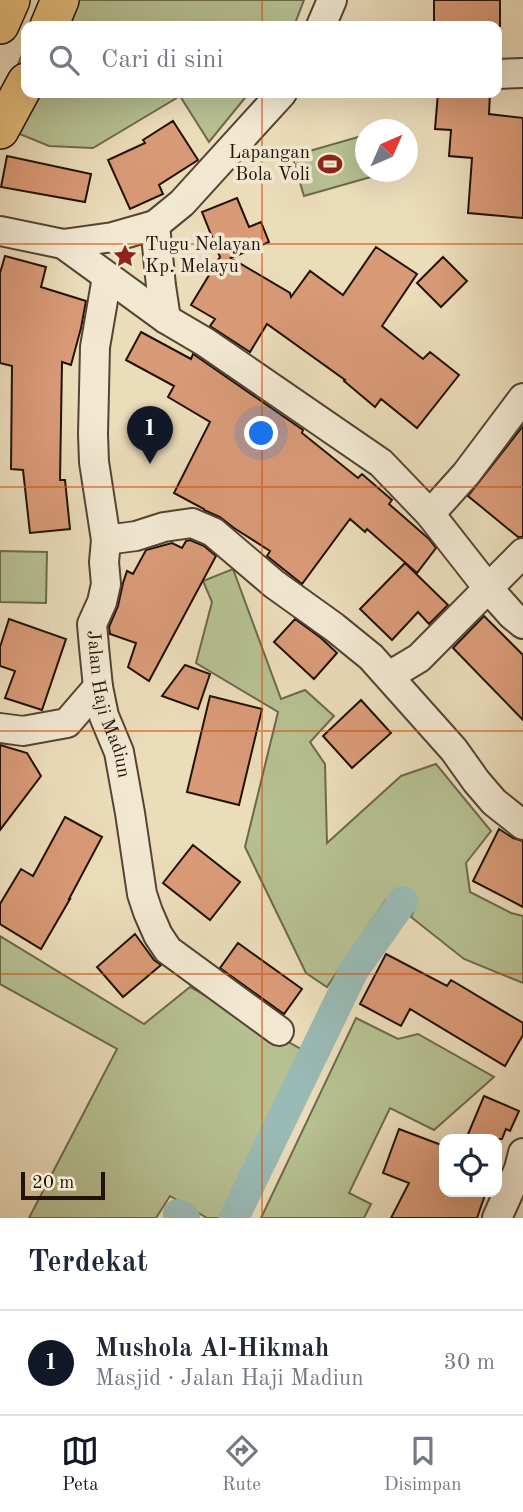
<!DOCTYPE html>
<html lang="id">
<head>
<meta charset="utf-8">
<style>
	body { margin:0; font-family:"Old Standard TT",serif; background:#f6f6f7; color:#1f2937 }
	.controls { position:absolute; right:21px; bottom:21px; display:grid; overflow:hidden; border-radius:14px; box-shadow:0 7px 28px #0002 }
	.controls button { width:63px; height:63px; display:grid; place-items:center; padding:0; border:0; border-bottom:2px solid #e0e1e3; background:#fff; color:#1f2937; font:35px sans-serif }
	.compass { position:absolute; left:355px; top:119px; width:63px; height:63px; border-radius:50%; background:#fff; box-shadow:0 7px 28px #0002; rotate:45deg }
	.scale { position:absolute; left:21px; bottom:18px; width:84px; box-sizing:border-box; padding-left:7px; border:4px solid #221208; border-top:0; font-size:19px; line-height:24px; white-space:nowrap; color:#221208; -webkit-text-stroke:5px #f2e8d2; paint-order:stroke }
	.you { position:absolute; left:262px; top:434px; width:24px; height:24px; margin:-18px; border:5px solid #fff; border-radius:50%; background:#1a73e8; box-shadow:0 0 0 10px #1a73e833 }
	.badge { display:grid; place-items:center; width:46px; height:46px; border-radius:50%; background:#111827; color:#fff; font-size:23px; font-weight:700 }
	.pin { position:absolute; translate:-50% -58px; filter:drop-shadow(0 2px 4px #0008) }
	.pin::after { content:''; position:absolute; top:37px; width:24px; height:21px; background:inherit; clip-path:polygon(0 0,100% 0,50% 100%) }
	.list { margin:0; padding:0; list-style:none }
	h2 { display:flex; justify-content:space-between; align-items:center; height:91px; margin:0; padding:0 28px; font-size:30px }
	h2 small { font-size:23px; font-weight:400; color:#747a83 }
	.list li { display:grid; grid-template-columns:46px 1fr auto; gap:21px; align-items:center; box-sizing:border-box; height:105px; padding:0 28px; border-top:2px solid #e0e1e3 }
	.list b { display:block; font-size:26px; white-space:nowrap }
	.list p { margin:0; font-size:23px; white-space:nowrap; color:#747a83 }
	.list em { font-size:23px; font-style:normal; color:#747a83 }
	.icon { flex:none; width:38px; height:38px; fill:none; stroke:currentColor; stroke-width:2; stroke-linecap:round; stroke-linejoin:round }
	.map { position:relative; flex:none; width:523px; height:1218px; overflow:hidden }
	.search { position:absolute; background:#fff; box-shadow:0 7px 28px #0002; left:21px; right:21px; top:21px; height:77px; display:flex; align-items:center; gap:18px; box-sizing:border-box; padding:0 24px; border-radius:14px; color:#747a83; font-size:26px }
	.sheet { height:196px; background:#fff }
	nav { display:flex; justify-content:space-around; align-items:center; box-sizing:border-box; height:98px; border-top:2px solid #e0e1e3; background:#fff; font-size:19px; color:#747a83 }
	nav a { display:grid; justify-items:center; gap:4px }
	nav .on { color:#111827 }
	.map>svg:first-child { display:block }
</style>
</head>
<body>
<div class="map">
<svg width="523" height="1218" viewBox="0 0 523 1218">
	<rect width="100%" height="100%" fill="#ebdcba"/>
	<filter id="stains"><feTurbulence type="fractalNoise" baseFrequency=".00286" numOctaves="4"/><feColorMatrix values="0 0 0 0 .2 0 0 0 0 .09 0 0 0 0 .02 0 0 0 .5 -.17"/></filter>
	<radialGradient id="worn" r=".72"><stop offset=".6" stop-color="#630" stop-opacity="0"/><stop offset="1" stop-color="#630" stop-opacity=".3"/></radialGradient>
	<path fill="#b6c091" stroke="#6c694c" stroke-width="2" d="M45,0H304L294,26H34Z
		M26,45V93H249L209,142L180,96L93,148L49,146L0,126V108Z
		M365,135V172H384L385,173L304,196L292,156Z
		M0,551L47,552L46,603L0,602Z
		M233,569L281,699L305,690L334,716L310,742L325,764L327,843L401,776L436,764L491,831L466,863L470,892L511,913L523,916V983L464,959L411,917L414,910L411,895L397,894L386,900L327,987L306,973L245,847L278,712L196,663L212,602L203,581Z
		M0,936L144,1024L190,987L308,1053L221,1218H207L170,1196L156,1218H29L117,1049L0,984Z
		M356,1018L398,1039L418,1034L494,1077L434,1130L390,1108L349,1193L371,1204L364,1218H261Z"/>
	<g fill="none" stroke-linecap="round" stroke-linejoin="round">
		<path stroke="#99bab5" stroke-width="30" d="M178,1214L185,1218
			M234,1218L354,970L403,901"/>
	</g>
	<path fill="#d99a77" stroke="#221208" stroke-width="2" d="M434,0H500V26H434Z
		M438,93H490L489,114L523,118V218L468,213L472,158L449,156L451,130L435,129Z
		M173,121L198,160L159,185L163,194L130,209L108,160L145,143L143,140Z
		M7,156L91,174L85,202L1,187Z
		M237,198L249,227L261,222L269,242L231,258L290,293L291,297L310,271L343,295L376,247L417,274L382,326L423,359L430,352L459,375L417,428L381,399L375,407L344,381L345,380L267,324L250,352L210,326L215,319L191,305L220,257L202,212Z
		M5,256L46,267L41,287L86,301L81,328L71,365L62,362L60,480H65L70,529L30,533L23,470L11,469L12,366L0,363V273Z
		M443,257L467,281L441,307L417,283Z
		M141,332L191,359L193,354L196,356L303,430L302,433L358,478L362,474L392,500L389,504L429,539L436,548L417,573L367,529L365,532L350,519L302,584L267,556L270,551L234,528L220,517L204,510V509L174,493L210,422L168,397L174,386L126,360Z
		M523,426V537H518L468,496Z
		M190,540L204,546L216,556L149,681L128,667L136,643L110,634L109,627L118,606L123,583L127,571L133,574L146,550L172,543L182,548L186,541Z
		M405,563L448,605L429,624L418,612L392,640L360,609Z
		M484,616L523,655V720L453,648Z
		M9,619L66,639L42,710L5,698L15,671L0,666V647Z
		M295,619L321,638L337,653L314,679L274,642Z
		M185,665L210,674L198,709L162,696Z
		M210,696L262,709L239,805L187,792Z
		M361,700L391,733L352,768L323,736Z
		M0,745L27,753L41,776L0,830Z
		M65,817L102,837L69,899H70L41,949L0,924V904L21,869L33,876Z
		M499,829L513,838L523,841V907L473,881Z
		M193,845L240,882L210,920L163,883Z
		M135,934L154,960L161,965L123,997L97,967Z
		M238,943L302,989L284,1014L220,968Z
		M386,954L447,986L451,980L523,1023V1035L505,1066L410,1009L401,1026L360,1004Z
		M484,1096L519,1111L510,1131L506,1129L502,1139H466Z
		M399,1129L444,1146V1192H486L477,1218H391L409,1183L383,1173Z"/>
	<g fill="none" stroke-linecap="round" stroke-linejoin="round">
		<g stroke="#544434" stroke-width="32">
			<g id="minor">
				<path d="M321,26L332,0"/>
				<path d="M497,74L523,73"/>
				<path d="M155,225L161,286L166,319"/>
				<path d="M0,231L63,244L113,237L155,225L182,203L282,93"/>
				<path d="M63,244L166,319L205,342L381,463L430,514L488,588L512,615L523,624"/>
				<path id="s1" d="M107,277L95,347L93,434L94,462L106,540L104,562L106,584L102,602L92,624L94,647L98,687L104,716L119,752L130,813L142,894L148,912L158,935L168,950L279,1031"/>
				<path d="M430,514L466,474L523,398"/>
				<path d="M106,540L136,536L164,527L192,523L213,532L274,584L334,627L371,657L454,750L476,781L494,802L523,825"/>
				<path d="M389,676L419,658L523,553"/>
				<path d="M0,728L23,731L67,723L98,687"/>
				<path d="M497,1218L519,1169L523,1153"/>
			</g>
		</g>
		<g stroke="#221208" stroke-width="40">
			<path id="major" d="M0,25L11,0
				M49,26L60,0
				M0,130L26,82"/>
		</g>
		<use href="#minor" stroke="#f2e8d2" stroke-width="28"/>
		<use href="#major" stroke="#e6be7d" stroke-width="37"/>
	</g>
	<path fill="none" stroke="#d4520c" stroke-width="2" stroke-opacity="0.55" d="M262,0V26M262,93V1218M0,244H523M0,487H523M0,731H523M0,974H523"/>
	<defs>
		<g id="stadium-bare" transform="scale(1.89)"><path d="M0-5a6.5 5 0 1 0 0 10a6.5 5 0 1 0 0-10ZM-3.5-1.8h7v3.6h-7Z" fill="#8f2418" stroke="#f2e8d2" stroke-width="2.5" paint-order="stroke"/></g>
		<g id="sight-bare" transform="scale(1.89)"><path d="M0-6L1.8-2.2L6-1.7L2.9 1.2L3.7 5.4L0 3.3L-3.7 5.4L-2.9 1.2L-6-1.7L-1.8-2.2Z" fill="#8f2418" stroke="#f2e8d2" stroke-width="2.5" paint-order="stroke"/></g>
	</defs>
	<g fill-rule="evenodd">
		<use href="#stadium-bare" x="330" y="164"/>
		<use href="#sight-bare" x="125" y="256"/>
	</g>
	<g text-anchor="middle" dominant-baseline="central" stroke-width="7" stroke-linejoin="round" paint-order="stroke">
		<g font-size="19" fill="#221208" stroke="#f2e8d2" text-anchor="end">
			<text x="310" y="153">Lapangan<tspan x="310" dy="22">Bola Voli</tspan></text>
			<text x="145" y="245" text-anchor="start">Tugu Nelayan<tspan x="145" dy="22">Kp. Melayu</tspan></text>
		</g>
		<g font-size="19" fill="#221208" stroke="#f2e8d2">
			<text stroke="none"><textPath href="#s1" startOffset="434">Jalan Haji Madiun</textPath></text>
		</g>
	</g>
	<rect width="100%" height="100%" filter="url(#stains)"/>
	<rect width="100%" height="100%" fill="url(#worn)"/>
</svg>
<div class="controls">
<button><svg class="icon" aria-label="locate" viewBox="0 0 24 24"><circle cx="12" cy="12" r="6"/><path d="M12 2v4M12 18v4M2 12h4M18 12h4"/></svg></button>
</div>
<svg class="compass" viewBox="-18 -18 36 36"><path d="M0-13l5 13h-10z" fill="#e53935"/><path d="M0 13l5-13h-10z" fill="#747a83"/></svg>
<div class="scale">20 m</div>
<div class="you"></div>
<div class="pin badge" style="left:150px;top:464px">1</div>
<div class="search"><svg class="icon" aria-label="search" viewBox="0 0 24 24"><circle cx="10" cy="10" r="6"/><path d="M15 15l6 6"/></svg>Cari di sini</div>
</div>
<section class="sheet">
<h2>Terdekat<small></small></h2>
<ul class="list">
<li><span class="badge">1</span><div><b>Mushola Al-Hikmah</b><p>Masjid · Jalan Haji Madiun</p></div><em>30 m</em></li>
</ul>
</section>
<nav>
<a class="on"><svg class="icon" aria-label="map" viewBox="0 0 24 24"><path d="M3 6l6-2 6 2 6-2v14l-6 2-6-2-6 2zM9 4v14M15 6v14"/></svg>Peta</a>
<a><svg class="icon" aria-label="directions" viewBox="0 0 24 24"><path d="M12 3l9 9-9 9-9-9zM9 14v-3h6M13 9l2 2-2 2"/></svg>Rute</a>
<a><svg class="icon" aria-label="saved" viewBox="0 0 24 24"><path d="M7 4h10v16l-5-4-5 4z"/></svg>Disimpan</a>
</nav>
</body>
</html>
